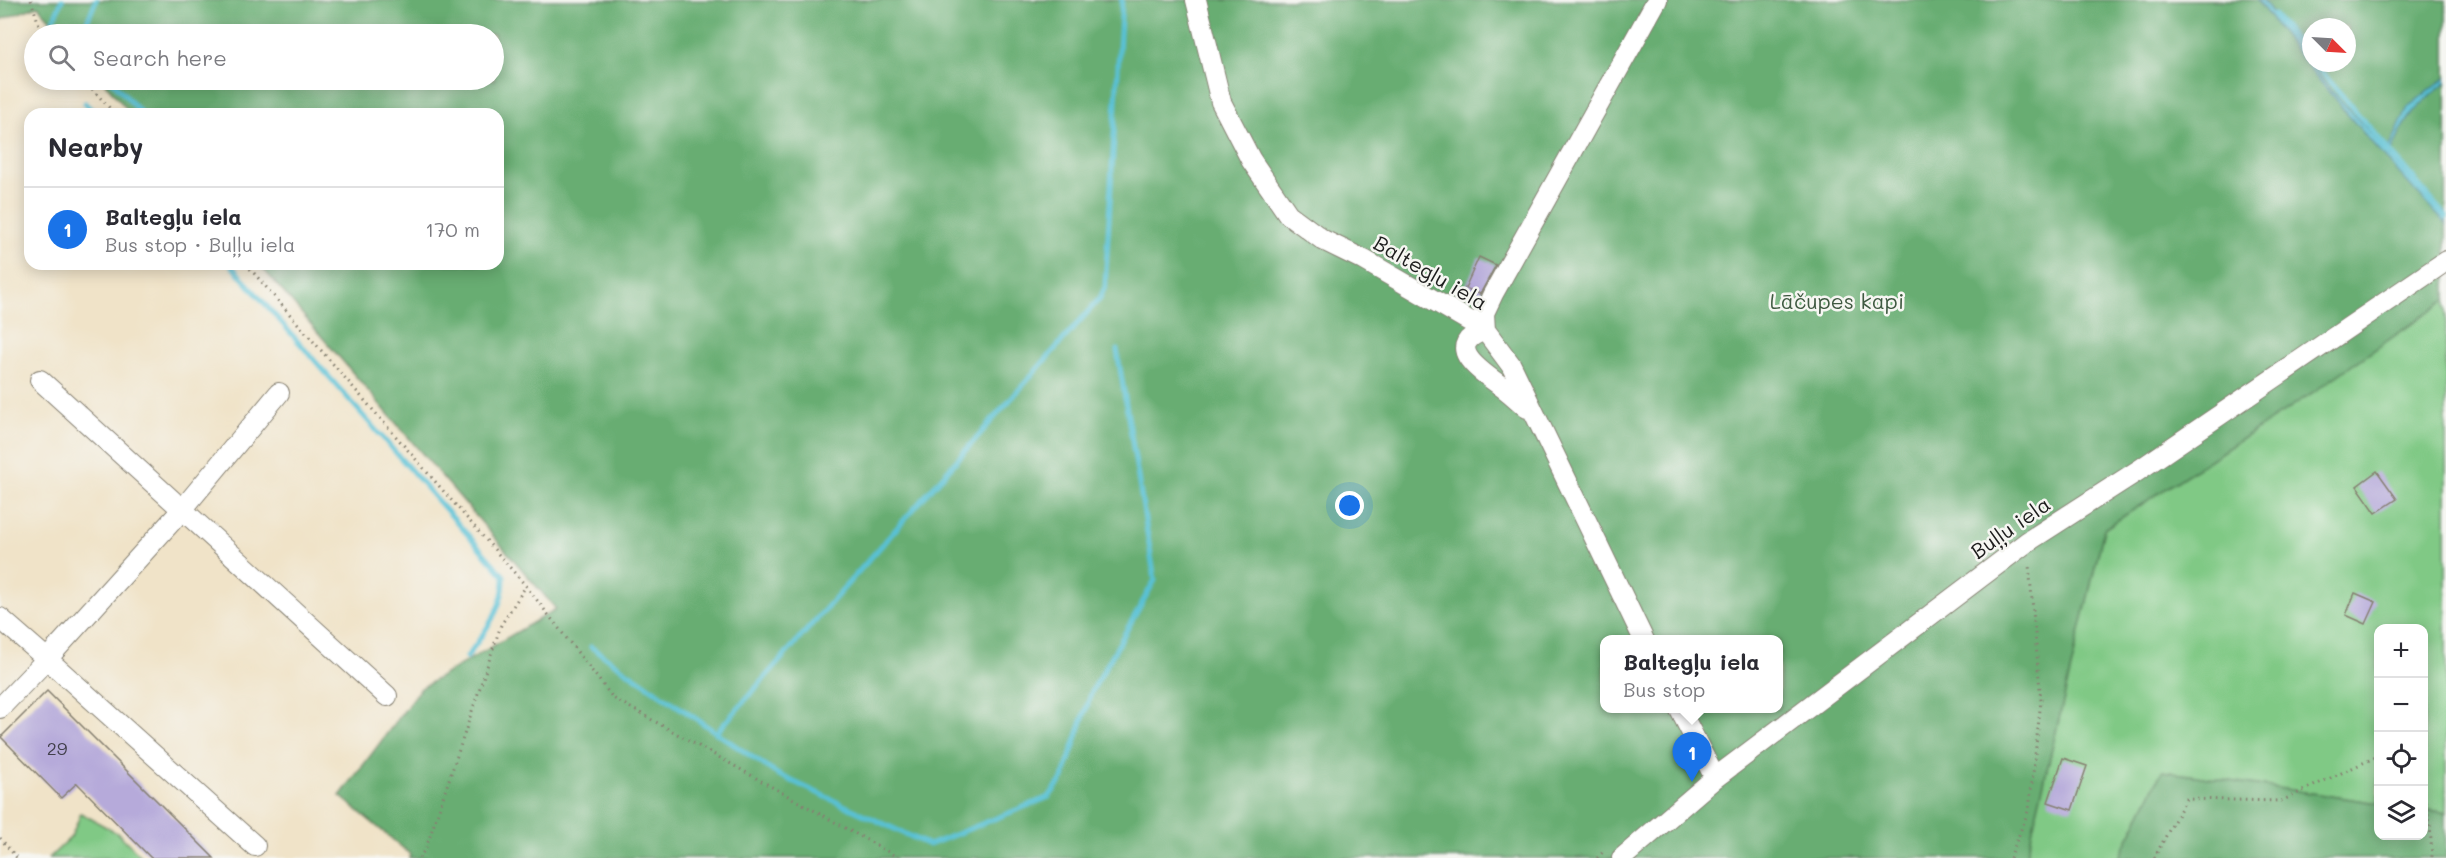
<!DOCTYPE html>
<html lang="en">
<head>
<meta charset="utf-8">
<style>
	body { margin:0; font-family:Mali,sans-serif; background:#f2f2f3; color:#2b2b33 }
	.controls { position:absolute; right:18px; bottom:18px; display:grid; overflow:hidden; border-radius:12px; box-shadow:0 3px 15px #0003 }
	.controls button { width:54px; height:54px; display:grid; place-items:center; padding:0; border:0; border-bottom:2px solid #e1e1e2; background:#fff; color:#2b2b33; font:30px sans-serif }
	.compass { position:absolute; left:2302px; top:18px; width:54px; height:54px; border-radius:50%; background:#fff; box-shadow:0 3px 15px #0003; rotate:114deg }
	.you { position:absolute; left:1350px; top:506px; width:21px; height:21px; margin:-15px; border:4px solid #fff; border-radius:50%; background:#1a73e8; box-shadow:0 0 0 9px #1a73e833 }
	.badge { display:grid; place-items:center; width:39px; height:39px; border-radius:50%; background:#1a73e8; color:#fff; font-size:20px; font-weight:700 }
	.pin { position:absolute; translate:-50% -50px; filter:drop-shadow(0 2px 3px #0008) }
	.pin::after { content:''; position:absolute; top:32px; width:21px; height:18px; background:inherit; clip-path:polygon(0 0,100% 0,50% 100%) }
	.popup { position:absolute; left:1600px; top:635px; width:183px; height:78px; box-sizing:border-box; display:grid; place-content:center; border-radius:12px; background:#fff; filter:drop-shadow(0 2px 4px #0005); font-size:20px; white-space:nowrap; color:#7c7c81 }
	.popup b { font-size:22px; color:#2b2b33 }
	.popup::after { content:''; position:absolute; left:50%; top:100%; margin-left:-12px; border:12px solid transparent; border-top-color:#fff }
	.list { margin:0; padding:0; list-style:none }
	h2 { display:flex; justify-content:space-between; align-items:center; height:78px; margin:0; padding:0 24px; font-size:26px }
	h2 small { font-size:20px; font-weight:400; color:#7c7c81 }
	.list li { display:grid; grid-template-columns:39px 1fr auto; gap:18px; align-items:center; box-sizing:border-box; height:84px; padding:0 24px; border-top:2px solid #e1e1e2 }
	.list b { display:block; font-size:22px; white-space:nowrap }
	.list p { margin:0; font-size:20px; white-space:nowrap; color:#7c7c81 }
	.list em { font-size:20px; font-style:normal; color:#7c7c81 }
	.icon { flex:none; width:33px; height:33px; fill:none; stroke:currentColor; stroke-width:2; stroke-linecap:round; stroke-linejoin:round }
	.map { position:relative; flex:none; width:2446px; height:858px; overflow:hidden }
	.search { position:absolute; background:#fff; box-shadow:0 3px 15px #0003; left:24px; top:24px; width:480px; height:66px; display:flex; align-items:center; gap:15px; box-sizing:border-box; padding:0 21px; border-radius:33px; color:#7c7c81; font-size:22px }
	.panel { position:absolute; background:#fff; box-shadow:0 3px 15px #0003; left:24px; top:108px; width:480px; height:162px; border-radius:18px }
	.map>svg:first-child { display:block }
</style>
</head>
<body>
<div class="map">
<svg width="2446" height="858" viewBox="0 0 2446 858">
	<rect width="100%" height="100%" fill="#f6f6f2"/>
	<filter id="ink" filterUnits="userSpaceOnUse"><feTurbulence type="fractalNoise" baseFrequency=".0167" numOctaves="2"/><feDisplacementMap in="SourceGraphic" scale="12" xChannelSelector="R" yChannelSelector="G"/><feConvolveMatrix kernelMatrix="1 2 1 2 8 2 1 2 1" color-interpolation-filters="sRGB"/></filter>
	<filter id="wash" filterUnits="userSpaceOnUse"><feTurbulence type="fractalNoise" baseFrequency=".008" numOctaves="4" result="noise"/><feDisplacementMap in="SourceGraphic" scale="24" xChannelSelector="R" yChannelSelector="G"/><feGaussianBlur stdDeviation="1.35" result="paint"/><feColorMatrix in="noise" values="0 0 0 0 0 0 0 0 0 0 0 0 0 0 0 0 0 1.4 0 .05"/><feComposite in="paint" operator="in"/></filter>
	<g filter="url(#wash)">
		<rect width="100%" height="100%" fill="#f0e3c8"/>
		<path fill="#80c985" stroke="#4e7250" stroke-width="1.5" d="M2446,300V813L2424,809V628H2378V803L2162,771L2119,858H2026L2104,529L2312,393Z
			M81,813L119,834L143,858H49L71,837Z"/>
		<path fill="#68ad72" stroke="#426447" stroke-width="1.5" fill-rule="evenodd" d="M0,0H2446V300L2312,393L2104,529L2026,858H409L410,854L340,796L421,688L556,609L259,264H498V114H131L102,80H494V34H63L38,6L0,20ZM2311,27H2347V63H2311ZM1605,640H1779V708H1605Z
			M2162,771L2378,803V836H2424V809L2446,813V858H2119Z"/>
		<path fill="#58c1d5" stroke="#3a6e78" stroke-width="1.5" d="M2257,0H2263L2330,90L2388,151L2408,107L2446,77V82C2414,109 2407,116 2390,155L2446,218V224C2379,153 2315,79 2257,0Z"/>
		<g fill="none" stroke-linecap="round" stroke-linejoin="round">
			<path stroke="#58c1d5" stroke-width="5" d="M2274,15L2311,60
				M51,25L62,0
				M82,34L96,0
				M2314,63L2446,217
				M111,80L142,114
				M85,103L96,114
				M230,264L504,576C505,608 484,632 467,657
				M591,647L777,774L929,845L1049,797L1063,778L1092,691L1155,580L1117,350
				M716,733L1100,298L1105,287L1122,0"/>
		</g>
		<g id="blocks">
			<path fill="#b6aada" d="M1479,257L1496,265L1480,294L1465,288Z
				M2377,471L2397,499L2376,513L2357,486Z
				M2355,593L2376,602L2366,624L2346,615Z
				M47,691L214,858H151L77,783L61,798L1,737Z
				M2063,758L2087,766L2072,810L2048,802Z"/>
		</g>
	</g>
	<g filter="url(#ink)">
		<use href="#blocks" fill-opacity="0" stroke="#868072" stroke-width="1.5"/>
		<g fill="none" stroke-linecap="round" stroke-linejoin="round">
			<g stroke="#868072" stroke-width="22">
				<path id="minor" d="M1196,0L1221,102L1251,160L1288,214L1323,240L1364,260L1485,330L1511,365L1644,640
					M1485,330L1484,313L1493,294L1657,0
					M1485,330C1438,347 1487,375 1505,389C1513,395 1520,402 1527,408
					M40,380L387,696
					M0,618L47,659L0,708
					M1679,708L1715,778
					M255,846L47,659L181,511L279,393
					M1622,858L1715,778L2027,542L2139,470L2446,261"/>
			</g>
			<path stroke="#868072" stroke-width="3" stroke-dasharray="1.5 4.5" stroke-linecap="butt" d="M31,0L42,34
				M84,80L115,114
				M246,264L526,586L613,698L899,858
				M2424,796L2430,823L2432,858
				M0,838L17,858
				M419,858L426,848L501,625L526,586
				M1597,858L1604,851
				M2010,858L2029,809L2041,701L2029,565
				M2154,858L2186,799L2281,801L2378,756"/>
			<use href="#minor" stroke="#fff" stroke-width="20"/>
		</g>
	</g>
	<g text-anchor="middle" dominant-baseline="central" stroke-width="5" stroke-linejoin="round" paint-order="stroke">
		<g font-size="18" fill="#42404c">
			<text x="57" y="748">29</text>
		</g>
		<g font-size="21" fill="#1c1c1c" stroke="#f6f6f2">
			<text transform="translate(1431 272) rotate(30)">Baltegļu iela</text>
			<text transform="translate(2010 527) rotate(-35)">Buļļu iela</text>
		</g>
		<g font-size="21" fill="#3f5941" stroke="#f6f6f2">
			<text x="1837" y="300">Lāčupes kapi</text>
		</g>
	</g>
</svg>
<div class="controls">
<button>+</button>
<button>−</button>
<button><svg class="icon" aria-label="locate" viewBox="0 0 24 24"><circle cx="12" cy="12" r="6"/><path d="M12 2v4M12 18v4M2 12h4M18 12h4"/></svg></button>
<button><svg class="icon" aria-label="layers" viewBox="0 0 24 24"><path d="M12 4l9 5-9 5-9-5zM3 14l9 5 9-5"/></svg></button>
</div>
<svg class="compass" viewBox="-18 -18 36 36"><path d="M0-13l5 13h-10z" fill="#e53935"/><path d="M0 13l5-13h-10z" fill="#7c7c81"/></svg>
<div class="you"></div>
<div class="pin badge" style="left:1692px;top:782px">1</div>
<div class="popup"><b>Baltegļu iela</b>Bus stop</div>
<div class="search"><svg class="icon" aria-label="search" viewBox="0 0 24 24"><circle cx="10" cy="10" r="6"/><path d="M15 15l6 6"/></svg>Search here</div>
<section class="panel">
<h2>Nearby<small></small></h2>
<ul class="list">
<li><span class="badge">1</span><div><b>Baltegļu iela</b><p>Bus stop · Buļļu iela</p></div><em>170 m</em></li>
</ul>
</section>
</div>
</body>
</html>
